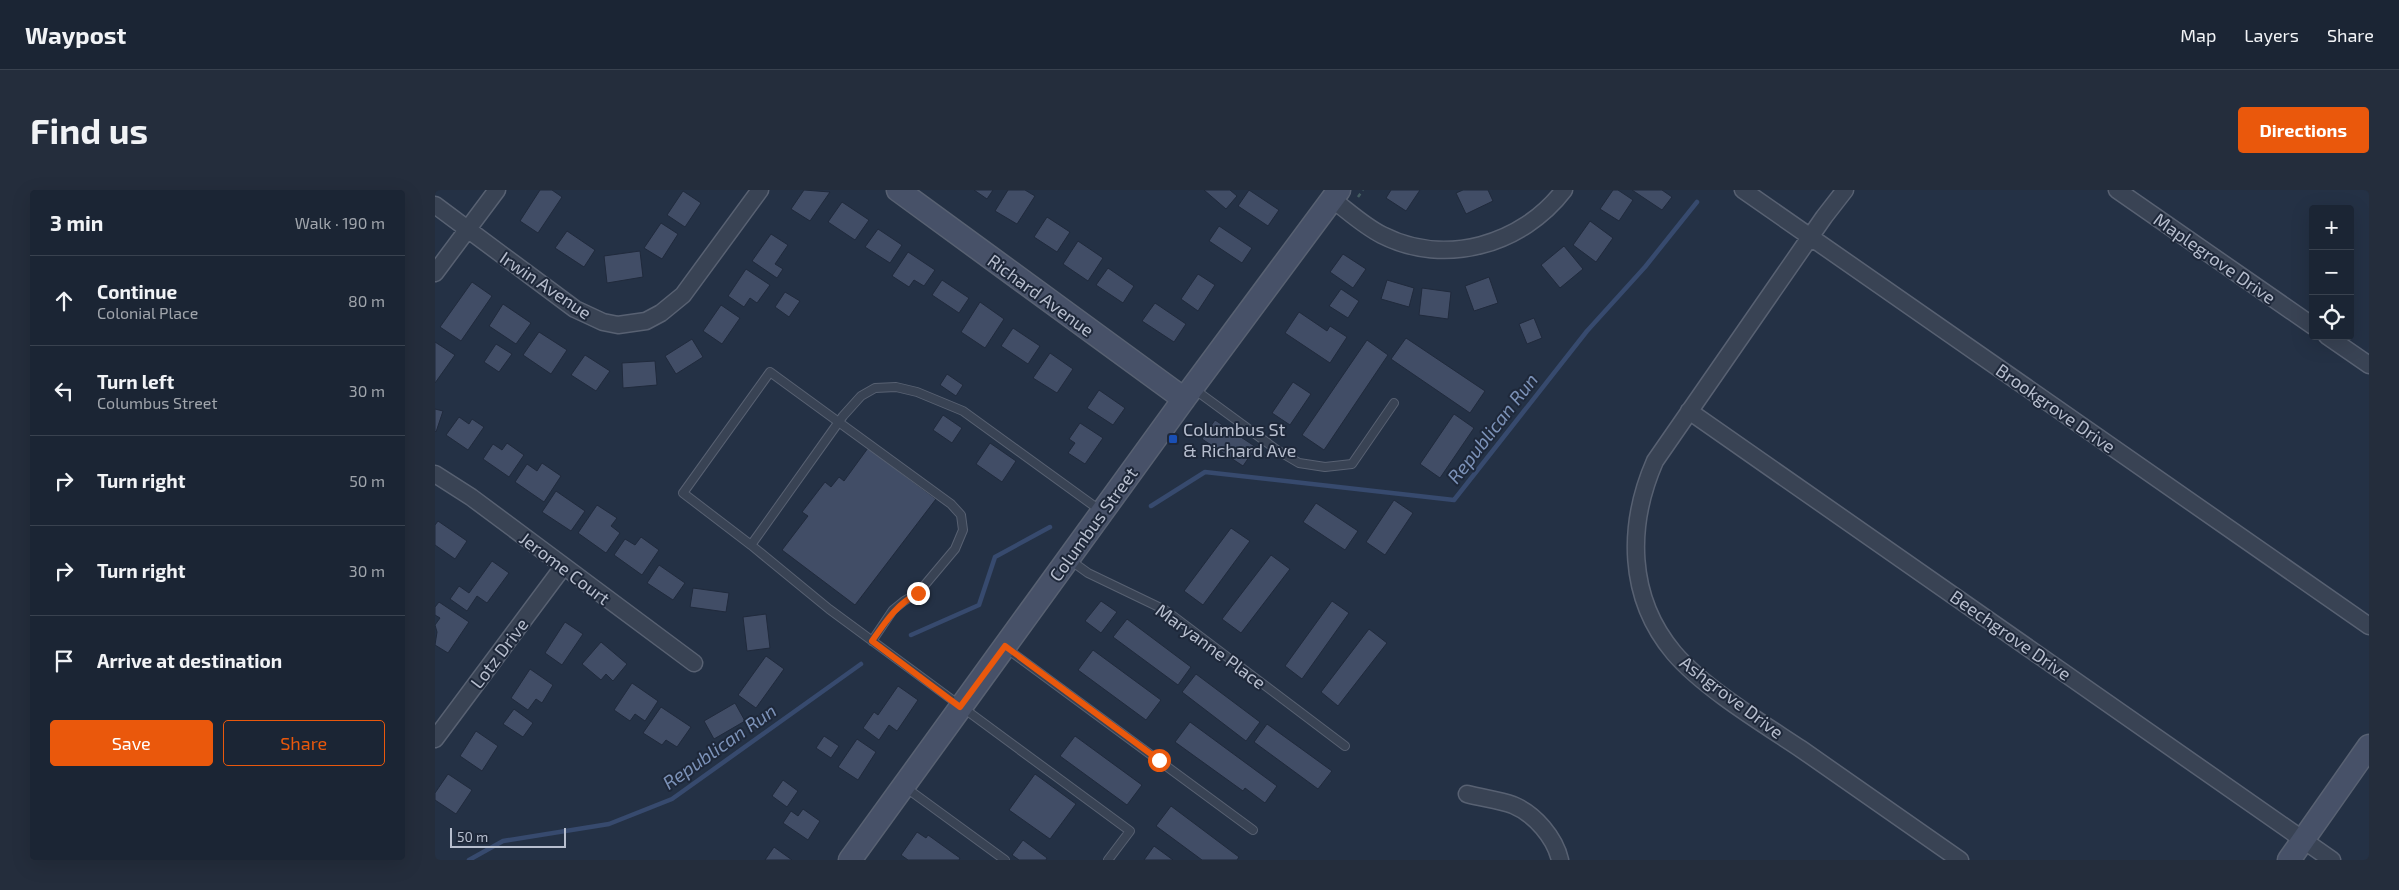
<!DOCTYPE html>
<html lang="en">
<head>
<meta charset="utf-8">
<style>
	body { margin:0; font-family:"Exo 2",sans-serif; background:#242d3c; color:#f1f3f6 }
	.controls { position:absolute; right:15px; top:15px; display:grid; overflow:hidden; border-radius:5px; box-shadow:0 5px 20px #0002 }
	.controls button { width:45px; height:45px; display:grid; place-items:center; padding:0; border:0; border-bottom:1px solid #39424f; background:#1b2534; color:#f1f3f6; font:25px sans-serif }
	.scale { position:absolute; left:15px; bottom:12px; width:116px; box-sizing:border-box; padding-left:5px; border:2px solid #b7bece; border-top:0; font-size:14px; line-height:18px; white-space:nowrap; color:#b7bece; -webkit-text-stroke:4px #1e283a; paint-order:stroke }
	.stop { position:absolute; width:15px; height:15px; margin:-11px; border:4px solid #ea580c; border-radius:50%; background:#fff }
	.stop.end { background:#ea580c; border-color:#fff; box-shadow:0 1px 5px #0008 }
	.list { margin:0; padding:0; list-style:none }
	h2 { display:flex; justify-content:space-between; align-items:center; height:65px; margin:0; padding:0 20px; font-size:21px }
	h2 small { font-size:16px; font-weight:400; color:#a0a5ac }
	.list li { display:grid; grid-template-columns:32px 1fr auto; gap:15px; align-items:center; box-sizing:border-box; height:90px; padding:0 20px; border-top:1px solid #39424f }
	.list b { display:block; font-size:19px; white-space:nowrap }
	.list p { margin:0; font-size:16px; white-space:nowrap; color:#a0a5ac }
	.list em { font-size:16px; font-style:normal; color:#a0a5ac }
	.actions { display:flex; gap:10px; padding:15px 20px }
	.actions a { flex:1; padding:11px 0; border:1px solid #ea580c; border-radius:5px; text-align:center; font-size:18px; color:#ea580c }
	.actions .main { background:#ea580c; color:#fff }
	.icon { flex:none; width:28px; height:28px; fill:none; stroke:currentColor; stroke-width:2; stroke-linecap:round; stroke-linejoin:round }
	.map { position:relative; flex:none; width:1934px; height:670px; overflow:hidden; border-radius:5px }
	header { display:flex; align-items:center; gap:30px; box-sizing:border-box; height:70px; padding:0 25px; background:#1b2534; border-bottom:1px solid #39424f }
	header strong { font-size:24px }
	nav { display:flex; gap:28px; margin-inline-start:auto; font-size:18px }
	.intro { display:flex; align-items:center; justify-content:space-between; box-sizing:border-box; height:120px; padding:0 30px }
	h1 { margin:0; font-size:35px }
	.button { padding:12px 22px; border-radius:5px; background:#ea580c; color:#fff; font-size:18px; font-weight:700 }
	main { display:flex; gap:30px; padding:0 30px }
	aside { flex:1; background:#1b2534; border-radius:5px; box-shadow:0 5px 20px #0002 }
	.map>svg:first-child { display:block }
</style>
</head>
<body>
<header>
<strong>Waypost</strong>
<nav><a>Map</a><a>Layers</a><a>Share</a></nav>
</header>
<div class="intro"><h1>Find us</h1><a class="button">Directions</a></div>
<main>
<aside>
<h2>3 min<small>Walk · 190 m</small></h2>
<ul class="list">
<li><svg class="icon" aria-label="ahead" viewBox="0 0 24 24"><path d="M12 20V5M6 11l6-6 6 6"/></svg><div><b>Continue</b><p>Colonial Place</p></div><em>80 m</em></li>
<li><svg class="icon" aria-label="left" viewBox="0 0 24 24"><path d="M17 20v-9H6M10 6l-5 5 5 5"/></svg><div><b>Turn left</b><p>Columbus Street</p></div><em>30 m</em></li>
<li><svg class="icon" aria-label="right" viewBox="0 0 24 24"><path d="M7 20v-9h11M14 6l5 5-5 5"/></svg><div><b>Turn right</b></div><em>50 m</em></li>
<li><svg class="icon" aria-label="right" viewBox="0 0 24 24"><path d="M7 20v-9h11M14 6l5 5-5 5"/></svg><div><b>Turn right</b></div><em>30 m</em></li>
<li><svg class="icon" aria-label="arrive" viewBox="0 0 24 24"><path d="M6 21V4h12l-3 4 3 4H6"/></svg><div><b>Arrive at destination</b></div></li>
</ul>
<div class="actions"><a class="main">Save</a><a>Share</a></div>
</aside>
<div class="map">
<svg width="1934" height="670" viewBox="0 0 1934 670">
	<rect width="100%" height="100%" fill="#243145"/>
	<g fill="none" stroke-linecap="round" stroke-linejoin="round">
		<path stroke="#374a6e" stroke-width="4.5" d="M716,316L770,282L1019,310L1152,141L1210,77L1262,12
			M476,445L544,415L560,367L615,337
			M34,670L68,651L174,634L237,609L426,474"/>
	</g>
	<path fill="#414d66" stroke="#202a3c" d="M105,0H117L127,7L103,43L85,31Z
		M369,0L395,2L375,31L356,19Z
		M539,0H558L552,9Z
		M573,0H590L600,6L582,34L560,21Z
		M769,0H795L802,6L791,19Z
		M814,0L844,20L833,36L803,16Z
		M956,0H985L971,21L951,8Z
		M1028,0H1053L1058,11L1031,24L1021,3Z
		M1178,0H1183L1198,10L1184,31L1165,19Z
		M1197,0H1227L1237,7L1227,20Z
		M248,1L266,13L250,37L232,25Z
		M407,12L434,30L420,50L393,32Z
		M612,27L635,42L622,62L599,47Z
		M1155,31L1178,48L1161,72L1138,55Z
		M226,33L243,44L227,69L209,58Z
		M784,36L817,58L807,73L774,51Z
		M443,39L467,55L455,73L430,57Z
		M132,41L160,60L149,77L120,58Z
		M336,44L353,55L340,74L348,79L342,88L317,71Z
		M643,51L668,68L653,91L628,74Z
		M1129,56L1148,79L1125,98L1106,75Z
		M205,61L208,87L172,93L169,66Z
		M473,62L500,80L489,96L479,90L474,97L457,86Z
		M908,64L931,79L918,98L895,82Z
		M673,78L699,96L688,113L661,95Z
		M311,79L335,95L322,113L315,108L309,117L293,106Z
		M763,84L780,95L763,121L746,109Z
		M1054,87L1063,113L1039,121L1030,96Z
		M507,90L534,108L524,123L497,105Z
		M952,90L979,98L974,117L946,109Z
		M37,92L57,106L26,151L5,137Z
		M987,98L1016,102L1013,129L984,125Z
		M906,99L924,111L913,128L894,116Z
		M350,102L365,111L354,127L340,117Z
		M545,112L569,129L550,158L526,142Z
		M720,113L751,134L739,152L707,131Z
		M68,114L96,133L81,154L54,136Z
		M286,115L305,128L287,154L268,141Z
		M864,122L892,141L895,136L912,147L895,173L850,143Z
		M1099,128L1107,148L1092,154L1084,134Z
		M578,138L605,156L593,174L566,156Z
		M104,142L132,160L116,184L88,165Z
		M971,148L1050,201L1035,223L956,169Z
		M257,149L268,167L241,184L230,166Z
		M932,150L953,165L889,260L867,245Z
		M0,152L20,165L0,193Z
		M61,154L77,164L64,182L49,172Z
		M615,163L638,179L622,203L598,188Z
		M150,165L175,181L161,201L136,185Z
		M220,171L222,195L188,198L187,173Z
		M512,184L528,195L521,206L505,195Z
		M858,192L876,204L855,235L837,223Z
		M664,200L690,218L678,235L652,218Z
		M0,219L8,221L1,242L0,241Z
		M1019,224L1039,238L1005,288L985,274Z
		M508,225L527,238L517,253L498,240Z
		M24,227L34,234L37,229L49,237L33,260L11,245Z
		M780,230L821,257L808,276L767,249Z
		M645,233L668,248L650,274L633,263L640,253L634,249Z
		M72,253L89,265L74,287L48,269L58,254L67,260Z
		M555,253L581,271L567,292L541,274Z
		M433,258L501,309L420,415L347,360L373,326L367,322L390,292L396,297L404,287L409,291Z
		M107,273L126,286L109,312L80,292L92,274L102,281Z
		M121,301L150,321L136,341L107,322Z
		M959,310L978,323L950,365L931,352Z
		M881,313L923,341L910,360L868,332Z
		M162,315L182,328L176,336L185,343L171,363L143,343Z
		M3,331L32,351L20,369L0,355V335Z
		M796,338L815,351L768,415L749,401Z
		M206,347L224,360L207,385L179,365L190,349L200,355Z
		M836,365L855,379L806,443L787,429Z
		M57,371L74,383L52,413L42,406L32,421L15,409L24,396L34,403Z
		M224,375L250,393L238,410L212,393Z
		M258,398L294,403L291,422L255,417Z
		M666,411L682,422L666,443L650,431Z
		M897,411L914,423L867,489L850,476Z
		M4,412L34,432L13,463L0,455L2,442L0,435L5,428L0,425V417Z
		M331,424L335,458L312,461L308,427Z
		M692,429L756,477L743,495L678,447Z
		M130,432L148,444L127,475L110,463Z
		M934,439L952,453L903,516L886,502Z
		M166,452L192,474L178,491L171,484L166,490L147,474Z
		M658,460L726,510L711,530L643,480Z
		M331,466L349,479L321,518L303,505Z
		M95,479L118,495L107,513L101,509L93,520L76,508Z
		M761,484L825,532L811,551L747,502Z
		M197,493L223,511L210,531L200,524L195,531L179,520Z
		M463,496L483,510L462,541L454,535L444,550L428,538L439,522L443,525Z
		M300,513L310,531L279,549L269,531Z
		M226,517L256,537L242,557L231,550L227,555L208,543Z
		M79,519L98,533L88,547L68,534Z
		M755,532L842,596L830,613L810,598L808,601L740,552Z
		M832,534L897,581L883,599L819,552Z
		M41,541L63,556L47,581L25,566Z
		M389,546L404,556L396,568L381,558Z
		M640,546L707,595L692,615L625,566Z
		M422,549L441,562L423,590L403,577Z
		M13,584L37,600L21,624L0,610V603Z
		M600,584L641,614L615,649L574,620Z
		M348,590L363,601L352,617L337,606Z
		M736,616L804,667L802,670H767L721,636Z
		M368,619L385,631L373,650L348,633L356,621L363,626Z
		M482,642L491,648L493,645L525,668L524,670H473L466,665Z
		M588,650L612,668L611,670H584L577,665Z
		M719,656L738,670H709Z
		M339,657L357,670H330Z"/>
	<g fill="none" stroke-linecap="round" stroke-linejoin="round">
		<g stroke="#586172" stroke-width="10">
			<path id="lane" d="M759,199L842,260L864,273L890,277L917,274L959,213
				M666,321L528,221L482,202L461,197L440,198L426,206L408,226L316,355L394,419L695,641L673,670
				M316,355L248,303L335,182L516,314L526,325L528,340L520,359L483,403L469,411L458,420L437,451
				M635,370L653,383L730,420L910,556
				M571,458L818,640
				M470,597L570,670"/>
		</g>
		<g stroke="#586172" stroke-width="19">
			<path id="street" d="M1308,0L1934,436
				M1410,0L1389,27L1220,271C1192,335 1192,407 1239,463C1269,498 1327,533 1366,559C1419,596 1472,633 1525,670
				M1682,0L1878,136
				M897,9C913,21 929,36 947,45C1010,77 1087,55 1129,0
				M0,15L140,119L168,132L183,135L211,131L226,123L248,105L325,0
				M0,83L62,0
				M1892,146L1934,175
				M1254,221L1897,670
				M0,284L36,307L259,473
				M0,549L128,377
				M1032,604C1047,608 1064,610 1078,615C1100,624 1120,648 1125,670"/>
		</g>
		<g stroke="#586172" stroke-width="25">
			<path id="secondary" d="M463,0L749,209
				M415,670L749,209L904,0
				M1854,670L1934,556"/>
		</g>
		<path stroke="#455e62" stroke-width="2.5" stroke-dasharray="4 4" stroke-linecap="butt" d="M923,7L928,0"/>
		<use href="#lane" stroke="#394354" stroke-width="8"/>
		<use href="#street" stroke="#394354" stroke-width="16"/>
		<use href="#secondary" stroke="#475168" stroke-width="22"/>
	</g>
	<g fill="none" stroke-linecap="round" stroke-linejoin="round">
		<path stroke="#ea580c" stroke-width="6" d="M483,403C461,415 451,431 437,451L525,517L570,456L724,570"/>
	</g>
	<rect fill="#1a4fb4" stroke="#1e283a" stroke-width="2" x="733" y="244" width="10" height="10" rx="2.5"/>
	<g text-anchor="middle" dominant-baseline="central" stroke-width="4" stroke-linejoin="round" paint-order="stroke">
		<g font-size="18" fill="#b7bece" stroke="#1e283a">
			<text transform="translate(1780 68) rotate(35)">Maplegrove Drive</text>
			<text transform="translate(111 95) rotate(34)">Irwin Avenue</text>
			<text transform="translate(606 105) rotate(36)">Richard Avenue</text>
			<text transform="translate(1621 218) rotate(35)">Brookgrove Drive</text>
			<text transform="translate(658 334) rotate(-54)">Columbus Street</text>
			<text transform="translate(130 378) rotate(37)">Jerome Court</text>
			<text transform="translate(1576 445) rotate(35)">Beechgrove Drive</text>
			<text transform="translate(776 456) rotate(36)">Maryanne Place</text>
			<text transform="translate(64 463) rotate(-53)">Lotz Drive</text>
			<text transform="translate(1297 507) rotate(37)">Ashgrove Drive</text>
		</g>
		<g font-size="18" fill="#b7bece" stroke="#1e283a" text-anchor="start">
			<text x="748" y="239">Columbus St<tspan x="748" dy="21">&amp; Richard Ave</tspan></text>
		</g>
		<g font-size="19" font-style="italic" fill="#7c92b8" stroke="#1e283a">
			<text transform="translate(1057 238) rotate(-52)">Republican Run</text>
			<text transform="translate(284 556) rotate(-35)">Republican Run</text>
		</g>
	</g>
</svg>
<div class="controls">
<button>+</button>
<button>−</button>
<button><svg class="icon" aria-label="locate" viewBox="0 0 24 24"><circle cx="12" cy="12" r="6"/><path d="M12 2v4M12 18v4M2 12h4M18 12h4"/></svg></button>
</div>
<div class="scale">50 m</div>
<div class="stop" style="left:724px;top:570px"></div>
<div class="stop end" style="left:483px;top:403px"></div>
</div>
</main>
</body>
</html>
